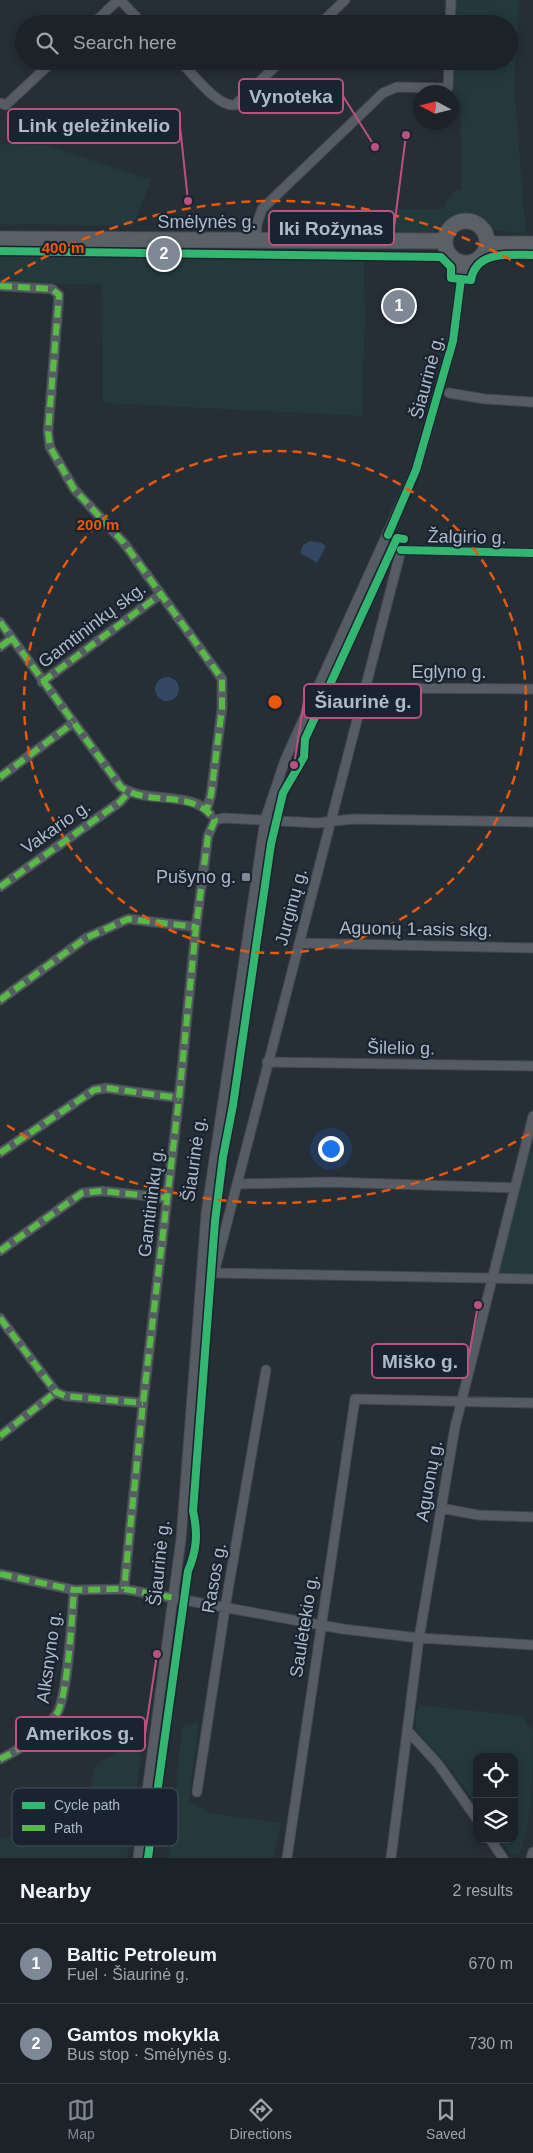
<!DOCTYPE html>
<html lang="en">
<head>
<meta charset="utf-8">
<style>
	body { margin:0; font-family:Helvetica,sans-serif; background:#252a30; color:#f1f3f6 }
	.controls { position:absolute; right:15px; bottom:15px; display:grid; overflow:hidden; border-radius:10px; box-shadow:0 2px 12px #0003 }
	.controls button { width:45px; height:45px; display:grid; place-items:center; padding:0; border:0; border-bottom:1px solid #3a3f45; background:#1c2228; color:#f1f3f6; font:25px sans-serif }
	.compass { position:absolute; left:413px; top:85px; width:45px; height:45px; border-radius:50%; background:#1c2228; box-shadow:0 2px 12px #0003; rotate:277deg }
	.you { position:absolute; left:330px; top:1148px; width:18px; height:18px; margin:-12px; border:4px solid #fff; border-radius:50%; background:#1a73e8; box-shadow:0 0 0 8px #1a73e833 }
	.badge { display:grid; place-items:center; width:32px; height:32px; border-radius:50%; background:#7f8995; color:#fff; font-size:16px; font-weight:700 }
	.pin { position:absolute; translate:-50% -50%; border:2px solid #fff; box-shadow:0 1px 5px #0006 }
	.list { margin:0; padding:0; list-style:none }
	h2 { display:flex; justify-content:space-between; align-items:center; height:65px; margin:0; padding:0 20px; font-size:21px }
	h2 small { font-size:16px; font-weight:400; color:#a0a4a8 }
	.list li { display:grid; grid-template-columns:32px 1fr auto; gap:15px; align-items:center; box-sizing:border-box; height:80px; padding:0 20px; border-top:1px solid #3a3f45 }
	.list b { display:block; font-size:19px; white-space:nowrap }
	.list p { margin:0; font-size:16px; white-space:nowrap; color:#a0a4a8 }
	.list em { font-size:16px; font-style:normal; color:#a0a4a8 }
	.icon { flex:none; width:28px; height:28px; fill:none; stroke:currentColor; stroke-width:2; stroke-linecap:round; stroke-linejoin:round }
	.map { position:relative; flex:none; width:533px; height:1858px; overflow:hidden }
	.search { position:absolute; background:#1c2228; box-shadow:0 2px 12px #0003; left:15px; right:15px; top:15px; height:55px; display:flex; align-items:center; gap:12px; box-sizing:border-box; padding:0 18px; border-radius:28px; color:#a0a4a8; font-size:19px }
	.sheet { height:225px; background:#1c2228 }
	nav { display:flex; justify-content:space-around; align-items:center; box-sizing:border-box; height:70px; border-top:1px solid #3a3f45; background:#1c2228; font-size:14px; color:#a0a4a8 }
	nav a { display:grid; justify-items:center; gap:2px }
	nav .on { color:#7f8995 }
	.map>svg:first-child { display:block }
</style>
</head>
<body>
<div class="map">
<svg width="533" height="1858" viewBox="0 0 533 1858">
	<rect width="100%" height="100%" fill="#262e36"/>
	<path fill="#23393c" d="M455,0H519L514,84L526,234L492,230L476,214L468,213L453,215L432,233C419,233 406,234 394,234C382,233 371,230 359,230C338,230 283,239 267,227L266,216L269,209H444L445,203L455,190H461V101L454,94V61H509V24H454Z
		M0,144L46,145L151,180L133,226L0,224Z
		M0,255L364,260L365,317L362,416L103,403L102,285L0,282Z
		M529,1152L533,1153V1274L496,1273Z
		M419,1705L522,1716L533,1731C533,1759 533,1836 518,1855H512L499,1839H514V1757H477V1806L452,1770L415,1729L416,1711Z
		M199,1722L189,1801L210,1813L281,1823L273,1858H169L182,1726Z
		M127,1747L141,1755L127,1858H0V1839L87,1812L93,1769L101,1761Z"/>
	<path fill="#324761" d="M310,541L322,543L326,546L317,563L300,553L303,545Z
		M155 689a12 12 0 1 1 24 0a12 12 0 1 1-24 0Z"/>
	<g fill="none" stroke-linecap="round" stroke-linejoin="round">
		<g stroke="#43484e" stroke-width="11">
			<path id="minor" d="M120,0L143,24
				M93,24L118,0
				M320,24L345,0
				M450,24L451,0
				M180,61C193,74 217,107 235,105L281,61
				M0,103L6,105L53,61
				M256,241L257,224L262,209L383,93L397,87L448,88L449,61
				M0,286L52,289L59,295L48,432L50,447L74,489L124,543L222,679V708L211,795L207,809
				M449,393L485,399L533,402
				M533,553L401,550L214,1273L533,1279
				M0,622L121,787C145,804 192,790 210,814
				M0,647L12,638
				M42,682L161,594
				M364,688L533,689
				M0,777L73,723
				M215,820L224,818L317,823L353,819L533,822
				M0,887L120,802L129,792
				M299,943L533,948
				M0,1000L86,938L128,919L196,927
				M267,1062L533,1066
				M0,1153L94,1090L106,1088L179,1098
				M237,1184L329,1182L515,1188
				M0,1251L82,1193L102,1191L167,1198
				M0,1318L56,1392L65,1396L143,1403
				M0,1436L56,1392
				M440,1508L478,1515L533,1517
				M0,1574L74,1590L124,1589L343,1629L419,1638L533,1645
				M124,1589L143,1403L179,1098L196,927L208,836L215,820
				M407,1730L438,1764L477,1819
				M0,1759C21,1749 42,1734 56,1715C68,1699 72,1613 74,1590
				M197,1792L225,1608L266,1370
				M490,1839L503,1858
				M138,1858L181,1539L206,1214L265,820L285,760L416,470L453,341L461,279
				M287,1858L355,1399L533,1403
				M391,1858L419,1638L455,1427L533,1116
				M531,1858L533,1852"/>
		</g>
		<g stroke="#434a53" stroke-width="17">
			<path id="primary" d="M461,279L462,263"/>
		</g>
		<g stroke="#434a51" stroke-width="17">
			<path id="trunk" d="M445 242a21 21 0 1 1 42 0a21 21 0 1 1-42 0Z
				M0,239L445,241
				M487,244H533"/>
		</g>
		<use href="#minor" stroke="#565c64" stroke-width="9"/>
		<use href="#primary" stroke="#595f66" stroke-width="15"/>
		<use href="#trunk" stroke="#5a6064" stroke-width="15"/>
		<path stroke="#58b947" stroke-width="6" stroke-dasharray="12 6" stroke-linecap="butt" d="M0,286L52,289L59,295L48,432L50,447L74,489L124,543L222,679V708L211,795L207,809
			M0,622L121,787C151,808 190,787 215,820L208,836L196,927L179,1098L143,1403L124,1589
			M0,647L12,638
			M42,682L161,594
			M0,777L73,723
			M0,887L120,802L129,792
			M0,1000L86,938L128,919L196,927
			M0,1153L94,1090L106,1088L179,1098
			M0,1251L82,1193L102,1191L167,1198
			M0,1318L56,1392L65,1396L143,1403
			M0,1436L56,1392
			M0,1574L74,1590L124,1589L175,1598
			M0,1759C21,1749 42,1734 56,1715C68,1699 72,1613 74,1590"/>
		<g stroke="#1a2431" stroke-width="11">
			<path id="cycleway" d="M0,251L441,257L451,267V278L471,280C476,250 509,255 533,255
				M388,535L416,470L453,341L461,279
				M401,550L533,553
				M148,1858L188,1571C197,1550 198,1533 193,1511L215,1221L223,1157L233,1105L271,844L283,793L304,757L305,739L397,538L404,539"/>
		</g>
		<use href="#cycleway" stroke="#33b770" stroke-width="8"/>
	</g>
	<g fill="none" stroke="#e8590c" stroke-width="2.5" stroke-dasharray="9 6">
		<circle cx="275" cy="702" r="251"/>
		<path d="M529 1134A501 501 0 0 1 2 1122M2 282A501 501 0 0 1 529 270"/>
	</g>
	<rect fill="#7f8995" stroke="#1a2431" stroke-width="2" x="241" y="872" width="10" height="10" rx="2.5"/>
	<g text-anchor="middle" dominant-baseline="central" stroke-width="4.5" stroke-linejoin="round" paint-order="stroke">
		<g font-size="18" fill="#afbac8" stroke="#1a2431">
			<text x="207" y="222">Smėlynės g.</text>
			<text transform="translate(427 377) rotate(-75)">Šiaurinė g.</text>
			<text transform="translate(467 537) rotate(1)">Žalgirio g.</text>
			<text transform="translate(92 625) rotate(-37)">Gamtininkų skg.</text>
			<text x="449" y="672">Eglyno g.</text>
			<text transform="translate(56 827) rotate(-35)">Vakario g.</text>
			<text transform="translate(291 907) rotate(-75)">Jurginų g.</text>
			<text transform="translate(416 929) rotate(1)">Aguonų 1-asis skg.</text>
			<text transform="translate(401 1048) rotate(1)">Šilelio g.</text>
			<text transform="translate(194 1159) rotate(-82)">Šiaurinė g.</text>
			<text transform="translate(151 1202) rotate(-83)">Gamtininkų g.</text>
			<text transform="translate(429 1481) rotate(-80)">Aguonų g.</text>
			<text transform="translate(159 1563) rotate(-84)">Šiaurinė g.</text>
			<text transform="translate(214 1578) rotate(-80)">Rasos g.</text>
			<text transform="translate(304 1626) rotate(-81)">Saulėtekio g.</text>
			<text transform="translate(49 1657) rotate(-82)">Alksnyno g.</text>
		</g>
		<g font-size="18" fill="#afbac8" stroke="#1a2431" text-anchor="end">
			<text x="236" y="877">Pušyno g.</text>
		</g>
	</g>
	<rect x="12" y="1788" width="166" height="58" rx="8" fill="#1a2431" stroke="#47515e" stroke-width="1"/>
	<rect x="22" y="1802" width="23" height="7" fill="#33b770"/>
	<rect x="22" y="1825" width="23" height="6" fill="#58b947"/>
	<g font-size="14" fill="#afbac8">
		<text x="54" y="1810">Cycle path</text>
		<text x="54" y="1833">Path</text>
	</g>
	<circle cx="275" cy="702" r="8" fill="#e8590c" stroke="#1a2431" stroke-width="2.5"/>
	<g font-size="15" text-anchor="middle" font-weight="bold" fill="#e8590c" stroke="#1a2431" stroke-width="4.5" stroke-linejoin="round" paint-order="stroke">
		<text x="63" y="253">400 m</text>
		<text x="98" y="530">200 m</text>
	</g>
	<path fill="none" stroke="#bb5181" stroke-width="2" d="M375 147L343 96M188 201L180 126M406 135L394 228M294 765L304 701M478 1305L468 1361M157 1654L145 1734"/>
	<g fill="#bb5181" stroke="#1a2431" stroke-width="2">
		<circle cx="375" cy="147" r="5"/>
		<circle cx="188" cy="201" r="5"/>
		<circle cx="406" cy="135" r="5"/>
		<circle cx="294" cy="765" r="5"/>
		<circle cx="478" cy="1305" r="5"/>
		<circle cx="157" cy="1654" r="5"/>
	</g>
	<g fill="#1a2431" stroke="#bb5181" stroke-width="2">
		<rect x="239" y="79" width="104" height="34" rx="5"/>
		<rect x="8" y="109" width="172" height="34" rx="5"/>
		<rect x="269" y="211" width="125" height="34" rx="5"/>
		<rect x="304" y="684" width="117" height="34" rx="5"/>
		<rect x="372" y="1344" width="96" height="34" rx="5"/>
		<rect x="16" y="1717" width="129" height="34" rx="5"/>
	</g>
	<g font-size="19" text-anchor="middle" font-weight="bold" fill="#afbac8">
		<text x="291" y="103">Vynoteka</text>
		<text x="94" y="132">Link geležinkelio</text>
		<text x="331" y="235">Iki Rožynas</text>
		<text x="363" y="708">Šiaurinė g.</text>
		<text x="420" y="1368">Miško g.</text>
		<text x="80" y="1740">Amerikos g.</text>
	</g>
</svg>
<div class="controls">
<button><svg class="icon" aria-label="locate" viewBox="0 0 24 24"><circle cx="12" cy="12" r="6"/><path d="M12 2v4M12 18v4M2 12h4M18 12h4"/></svg></button>
<button><svg class="icon" aria-label="layers" viewBox="0 0 24 24"><path d="M12 4l9 5-9 5-9-5zM3 14l9 5 9-5"/></svg></button>
</div>
<svg class="compass" viewBox="-18 -18 36 36"><path d="M0-13l5 13h-10z" fill="#e53935"/><path d="M0 13l5-13h-10z" fill="#a0a4a8"/></svg>
<div class="you"></div>
<div class="pin badge" style="left:399px;top:306px">1</div>
<div class="pin badge" style="left:164px;top:254px">2</div>
<div class="search"><svg class="icon" aria-label="search" viewBox="0 0 24 24"><circle cx="10" cy="10" r="6"/><path d="M15 15l6 6"/></svg>Search here</div>
</div>
<section class="sheet">
<h2>Nearby<small>2 results</small></h2>
<ul class="list">
<li><span class="badge">1</span><div><b>Baltic Petroleum</b><p>Fuel · Šiaurinė g.</p></div><em>670 m</em></li>
<li><span class="badge">2</span><div><b>Gamtos mokykla</b><p>Bus stop · Smėlynės g.</p></div><em>730 m</em></li>
</ul>
</section>
<nav>
<a class="on"><svg class="icon" aria-label="map" viewBox="0 0 24 24"><path d="M3 6l6-2 6 2 6-2v14l-6 2-6-2-6 2zM9 4v14M15 6v14"/></svg>Map</a>
<a><svg class="icon" aria-label="directions" viewBox="0 0 24 24"><path d="M12 3l9 9-9 9-9-9zM9 14v-3h6M13 9l2 2-2 2"/></svg>Directions</a>
<a><svg class="icon" aria-label="saved" viewBox="0 0 24 24"><path d="M7 4h10v16l-5-4-5 4z"/></svg>Saved</a>
</nav>
</body>
</html>
